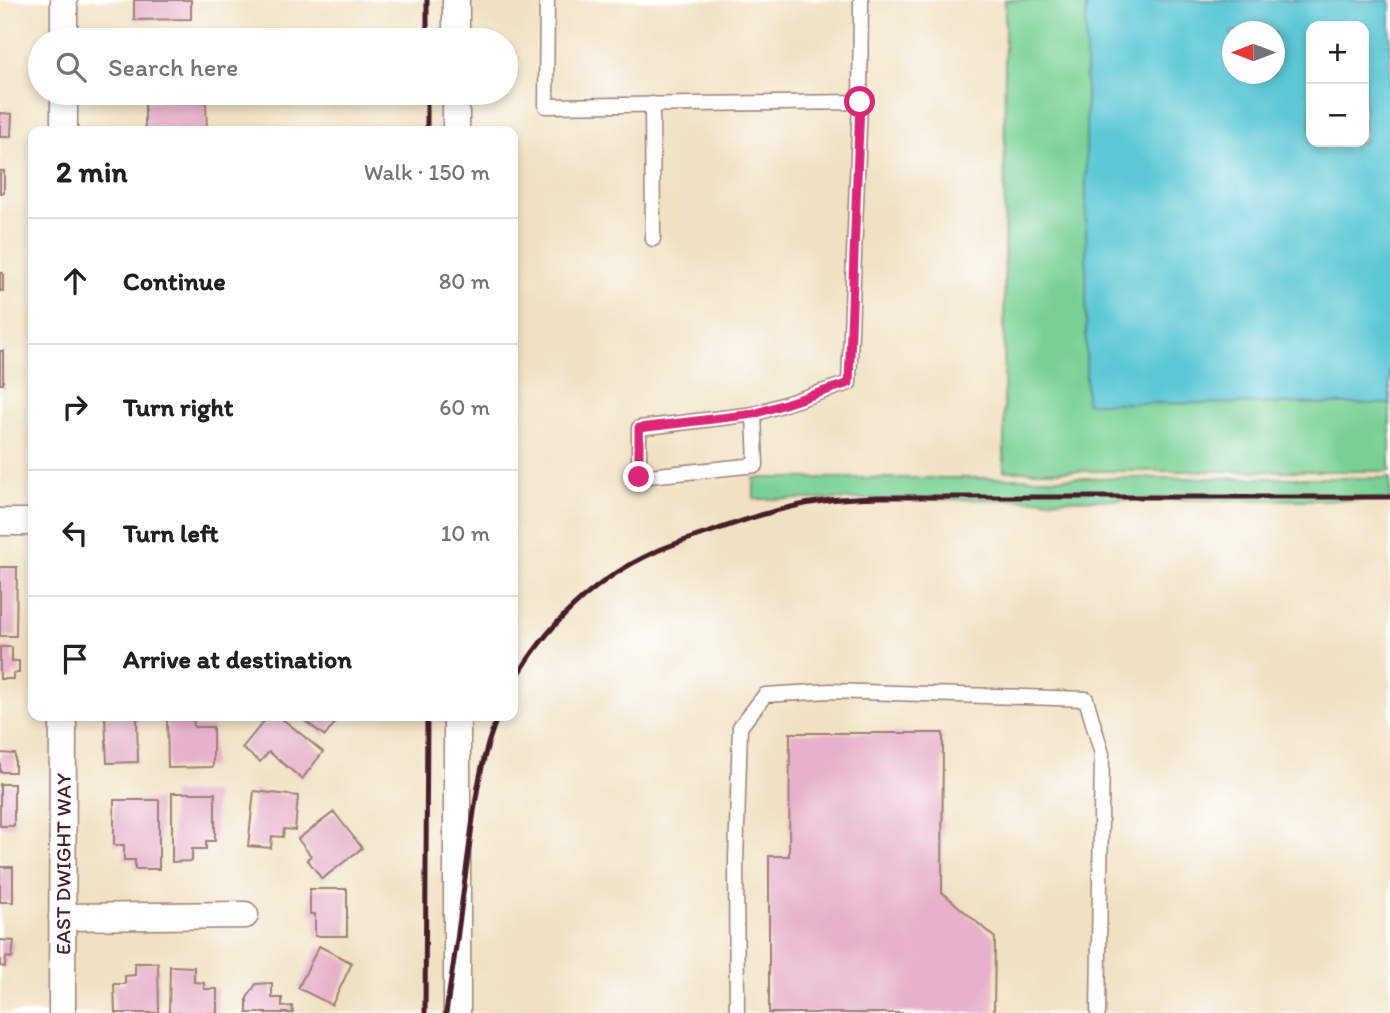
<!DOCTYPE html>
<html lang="en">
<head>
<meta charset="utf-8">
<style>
	body { margin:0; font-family:Itim,sans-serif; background:#f2f2f2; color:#202124 }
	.controls { position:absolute; right:21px; top:21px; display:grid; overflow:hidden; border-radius:14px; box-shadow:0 4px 10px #0003 }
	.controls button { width:63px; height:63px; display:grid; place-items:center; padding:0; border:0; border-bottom:2px solid #e0e0e0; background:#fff; color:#202124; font:35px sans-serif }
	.compass { position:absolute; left:1222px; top:21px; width:63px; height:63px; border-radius:50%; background:#fff; box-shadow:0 4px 10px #0003; rotate:270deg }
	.stop { position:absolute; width:21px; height:21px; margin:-16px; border:5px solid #db2777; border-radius:50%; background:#fff }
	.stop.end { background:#db2777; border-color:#fff; box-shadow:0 2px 7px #0008 }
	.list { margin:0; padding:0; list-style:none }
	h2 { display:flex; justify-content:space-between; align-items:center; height:91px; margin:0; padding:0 28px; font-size:30px }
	h2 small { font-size:23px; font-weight:400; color:#757577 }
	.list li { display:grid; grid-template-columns:46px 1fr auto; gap:21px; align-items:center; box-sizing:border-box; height:126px; padding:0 28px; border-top:2px solid #e0e0e0 }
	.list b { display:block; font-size:26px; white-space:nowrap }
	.list em { font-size:23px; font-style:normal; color:#757577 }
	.icon { flex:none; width:38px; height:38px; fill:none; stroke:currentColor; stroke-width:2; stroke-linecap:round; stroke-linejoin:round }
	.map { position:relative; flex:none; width:1390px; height:1013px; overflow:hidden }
	.search { position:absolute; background:#fff; box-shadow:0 4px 10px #0003; left:28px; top:28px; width:490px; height:77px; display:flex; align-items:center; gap:18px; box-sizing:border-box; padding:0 24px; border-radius:38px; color:#757577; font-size:26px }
	.panel { position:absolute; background:#fff; box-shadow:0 4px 10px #0003; left:28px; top:126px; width:490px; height:595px; border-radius:14px }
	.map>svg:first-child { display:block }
</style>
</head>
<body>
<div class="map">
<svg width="1390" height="1013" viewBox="0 0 1390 1013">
	<rect width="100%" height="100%" fill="#fff"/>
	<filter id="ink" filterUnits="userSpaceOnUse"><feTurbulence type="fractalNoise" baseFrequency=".0143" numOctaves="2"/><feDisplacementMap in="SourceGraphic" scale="14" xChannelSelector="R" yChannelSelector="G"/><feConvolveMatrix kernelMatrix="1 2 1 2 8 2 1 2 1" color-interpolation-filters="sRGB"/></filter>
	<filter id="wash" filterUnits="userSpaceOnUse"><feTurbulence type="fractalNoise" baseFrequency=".00686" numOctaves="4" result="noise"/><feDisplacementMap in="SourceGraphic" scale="28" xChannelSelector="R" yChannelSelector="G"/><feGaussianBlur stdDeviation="1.57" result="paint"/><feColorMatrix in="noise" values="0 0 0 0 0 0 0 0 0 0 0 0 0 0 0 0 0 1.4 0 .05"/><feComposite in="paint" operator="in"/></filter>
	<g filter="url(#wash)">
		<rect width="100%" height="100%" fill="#f0e1c2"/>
		<path fill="#78d095" stroke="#617860" stroke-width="2" fill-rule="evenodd" d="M1005,0H1390V471H1004ZM1311,26H1364V142H1311ZM1232,32H1274V74H1232Z
			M754,478H1390V500L754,499Z"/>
		<path fill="#5cc7d5" stroke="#537380" stroke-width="2" fill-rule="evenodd" d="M1086,0H1390V404L1086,403ZM1311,26H1364V142H1311ZM1232,32H1274V74H1232Z"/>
		<g id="blocks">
			<path fill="#e7b1cb" d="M134,0H191V19L134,20Z
				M206,102L207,131H145V103Z
				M0,113L12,114L11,137H0Z
				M0,171H4V193H0Z
				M0,273H3V291H0Z
				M0,351H3V384H0Z
				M0,567H17L16,636H0Z
				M0,647H12V661H19V673H13V679H0Z
				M105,716H146V718H137L138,762L107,763Z
				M167,716H193L194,727H213V767L168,768Z
				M268,716H279L323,752L302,779L269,752L260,762L242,748Z
				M309,716H340L325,736L305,721Z
				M790,733H943L942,892L995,938L994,1013H769V856H789Z
				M0,753L15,754V772H0Z
				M0,784H14V826H0Z
				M254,791L298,796L295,830L284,829L283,837L272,836L271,848L248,846Z
				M172,793H215V841H206V849H192V861L172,862Z
				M114,800H159V869H135V860H124V845H114Z
				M334,812L362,848L322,879L307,859L311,856L298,839Z
				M0,867H13V902H0Z
				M310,889H347V936H315V914H310Z
				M0,940L14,941L12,958L6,957L5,967L0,966Z
				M319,946L352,963L332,1005L298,988Z
				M135,963H158L159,1013H115L114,984H125V976L135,975Z
				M170,966L194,967V982L204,983V989H217V1013H169Z
				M272,983V998H282V1007L292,1006L293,1013H247V998L256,984Z"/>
		</g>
	</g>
	<g filter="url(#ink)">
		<use href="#blocks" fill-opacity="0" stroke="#9d8076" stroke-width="2"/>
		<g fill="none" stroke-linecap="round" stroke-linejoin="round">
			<g stroke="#9d8076" stroke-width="17">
				<path id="service" d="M547,0L546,106L860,102
					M652,104L653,239
					M754,414L756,465L639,477V428L754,414L849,383L860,102L861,0
					M737,1013L736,862L740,727L765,695L830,691L1086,699L1102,754L1098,1013"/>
			</g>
			<g stroke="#9d8076" stroke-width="29">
				<g id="minor">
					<path d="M456,0V40"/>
					<path d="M64,40V0"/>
					<path d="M456,93V131"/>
					<path d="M64,131V93"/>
					<path d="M0,522H33"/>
					<path d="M457,716V1013"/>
					<path d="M62,917L245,915"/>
					<path id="s1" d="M62,1013L63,716"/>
				</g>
			</g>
			<use href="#service" stroke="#fff" stroke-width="14"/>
			<use href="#minor" stroke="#fff" stroke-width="26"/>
			<path stroke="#4a1f2b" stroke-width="5" d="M427,0V40
				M427,93V131
				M513,684C545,626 595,579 655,552C673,544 692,538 710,532C747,519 785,506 824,501C841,498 859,498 877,497H1390
				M425,1013L427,716
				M446,1013C454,963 461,913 467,863C474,813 478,763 498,716"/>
		</g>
	</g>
	<g fill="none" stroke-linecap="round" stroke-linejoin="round" filter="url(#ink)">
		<path stroke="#db2777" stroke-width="9" d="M639,477V428L754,414L849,383L860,102"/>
	</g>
	<g text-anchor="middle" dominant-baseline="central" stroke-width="6" stroke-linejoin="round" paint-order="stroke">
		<g font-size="21" fill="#4a1f2b" stroke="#fff">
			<text stroke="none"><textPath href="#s1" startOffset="149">EAST DWIGHT WAY</textPath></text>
		</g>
	</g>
</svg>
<div class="controls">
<button>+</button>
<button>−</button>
</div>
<svg class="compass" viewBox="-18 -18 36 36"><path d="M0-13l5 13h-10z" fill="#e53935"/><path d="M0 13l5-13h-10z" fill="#757577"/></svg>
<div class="stop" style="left:860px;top:102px"></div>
<div class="stop end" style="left:639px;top:477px"></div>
<div class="search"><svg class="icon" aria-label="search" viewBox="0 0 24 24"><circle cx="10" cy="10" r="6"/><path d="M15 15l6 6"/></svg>Search here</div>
<section class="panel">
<h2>2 min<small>Walk · 150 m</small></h2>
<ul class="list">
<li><svg class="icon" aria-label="ahead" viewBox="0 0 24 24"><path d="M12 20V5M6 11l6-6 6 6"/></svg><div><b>Continue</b></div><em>80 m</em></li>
<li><svg class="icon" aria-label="right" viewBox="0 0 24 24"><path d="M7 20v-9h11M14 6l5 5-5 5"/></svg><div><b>Turn right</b></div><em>60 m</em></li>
<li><svg class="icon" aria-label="left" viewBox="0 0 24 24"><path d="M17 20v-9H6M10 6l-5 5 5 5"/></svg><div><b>Turn left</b></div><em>10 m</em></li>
<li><svg class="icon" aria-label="arrive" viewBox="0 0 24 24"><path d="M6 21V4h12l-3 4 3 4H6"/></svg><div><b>Arrive at destination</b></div></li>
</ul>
</section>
</div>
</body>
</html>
